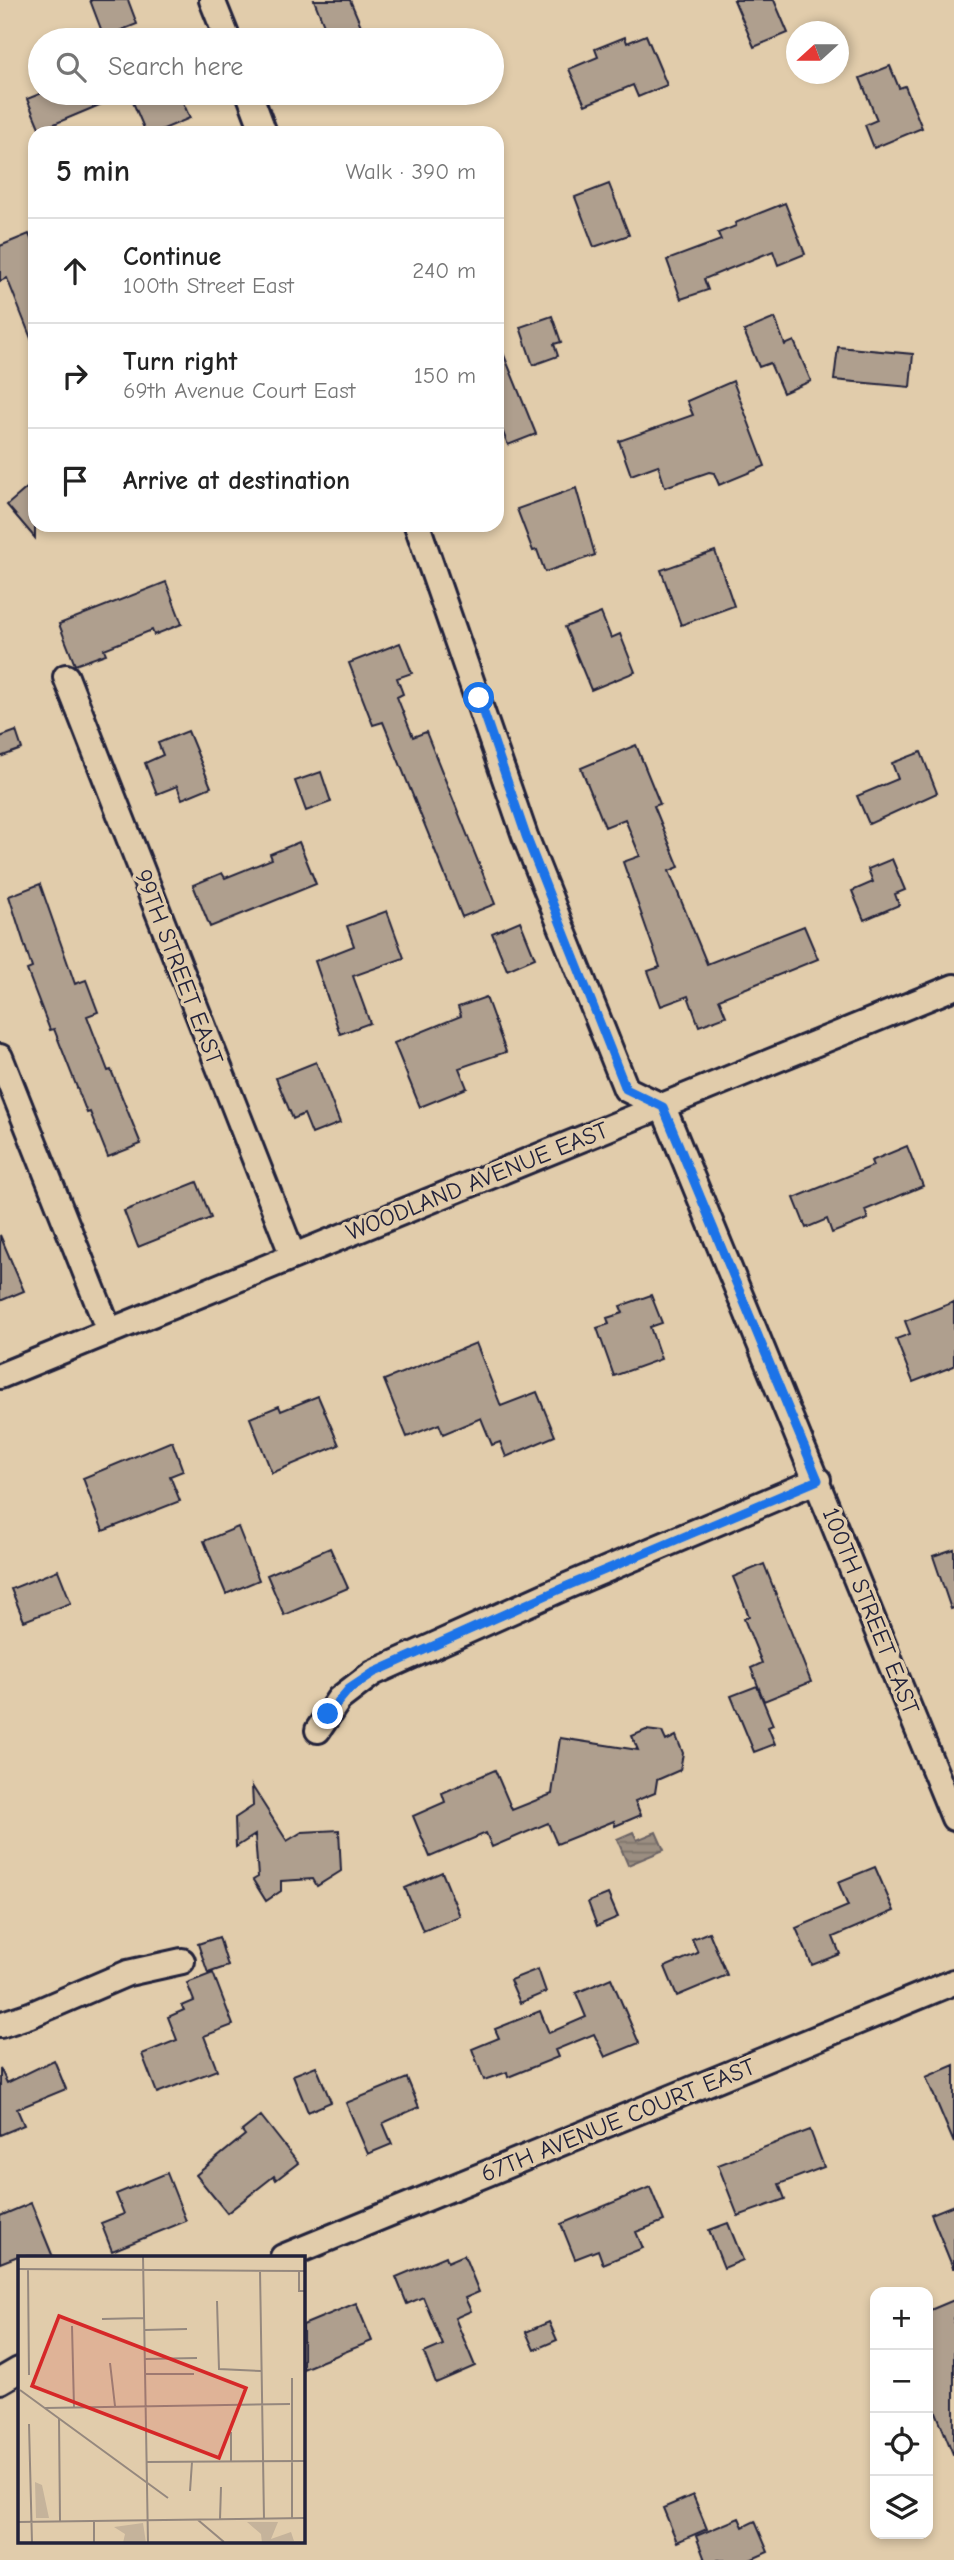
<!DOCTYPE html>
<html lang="en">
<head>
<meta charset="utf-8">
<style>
	body { margin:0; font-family:"Comic Neue",sans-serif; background:#f2f2f2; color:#222 }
	.controls { position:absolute; right:21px; bottom:21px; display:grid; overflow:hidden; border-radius:14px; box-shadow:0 4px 10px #0003 }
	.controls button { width:63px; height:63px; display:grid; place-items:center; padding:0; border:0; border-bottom:2px solid #e0e0e0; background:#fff; color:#222; font:35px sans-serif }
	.compass { position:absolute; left:786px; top:21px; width:63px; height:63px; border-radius:50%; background:#fff; box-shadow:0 4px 10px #0003; rotate:249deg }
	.stop { position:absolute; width:21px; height:21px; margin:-16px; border:5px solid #1a73e8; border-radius:50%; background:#fff }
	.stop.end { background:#1a73e8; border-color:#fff; box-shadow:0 2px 7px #0008 }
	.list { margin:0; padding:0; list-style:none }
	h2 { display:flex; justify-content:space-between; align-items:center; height:91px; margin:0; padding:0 28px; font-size:30px }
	h2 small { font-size:23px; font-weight:400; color:#767676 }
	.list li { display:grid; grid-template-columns:46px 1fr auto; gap:21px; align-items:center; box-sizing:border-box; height:105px; padding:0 28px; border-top:2px solid #e0e0e0 }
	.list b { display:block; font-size:26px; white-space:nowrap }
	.list p { margin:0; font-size:23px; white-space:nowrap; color:#767676 }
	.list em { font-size:23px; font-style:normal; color:#767676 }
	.icon { flex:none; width:38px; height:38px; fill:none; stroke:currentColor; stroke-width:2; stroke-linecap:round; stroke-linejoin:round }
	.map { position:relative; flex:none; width:954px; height:2560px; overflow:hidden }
	.search { position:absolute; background:#fff; box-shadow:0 4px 10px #0003; left:28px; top:28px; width:476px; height:77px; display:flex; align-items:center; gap:18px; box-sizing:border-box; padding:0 24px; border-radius:38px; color:#767676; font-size:26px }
	.panel { position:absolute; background:#fff; box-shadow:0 4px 10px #0003; left:28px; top:126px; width:476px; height:406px; border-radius:21px }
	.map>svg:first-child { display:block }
</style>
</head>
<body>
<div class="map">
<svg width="954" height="2560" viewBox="0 0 954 2560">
	<defs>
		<pattern id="water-rules" width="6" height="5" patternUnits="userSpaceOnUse" patternTransform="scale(1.75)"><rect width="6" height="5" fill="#9b8e81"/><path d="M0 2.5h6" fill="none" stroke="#7e746b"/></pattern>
	</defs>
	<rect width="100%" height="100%" fill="#e1ccab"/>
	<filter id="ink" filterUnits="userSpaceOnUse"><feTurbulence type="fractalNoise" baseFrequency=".0143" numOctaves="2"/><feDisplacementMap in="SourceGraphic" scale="14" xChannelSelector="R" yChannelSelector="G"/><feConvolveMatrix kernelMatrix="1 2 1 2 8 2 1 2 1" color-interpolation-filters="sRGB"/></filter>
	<g filter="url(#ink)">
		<path fill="url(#water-rules)" stroke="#6b6365" stroke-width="2" d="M633,1832L637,1840L656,1832L664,1850L628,1865L617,1839Z"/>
		<path fill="#af9f8e" stroke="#22223b" stroke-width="2" d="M90,0H128L137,24L104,37Z
			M314,0H350L367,40H330Z
			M734,0H774L788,33L754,47Z
			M646,35L667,85L638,97L633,85L585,105L569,69L598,57L595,49L625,37L627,43Z
			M890,66L899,88L905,86L922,128L874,148L865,125L877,120L860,78Z
			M42,93H128L40,130L27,99Z
			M129,93H169L172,102L181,98L190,118L154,133H146Z
			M609,184L629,235L594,247L575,197Z
			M785,203L805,254L778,265L773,251L704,279L708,290L681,299L667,260L721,240L718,233L736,226L735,223Z
			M29,234L35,248L34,346L7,278L0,281V246Z
			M552,316L561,342L554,344L558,356L533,365L520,327Z
			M775,318L785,345L794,341L811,381L783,393L770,363L759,367L744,331Z
			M497,338L536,434L508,445L497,417Z
			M838,347L913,354L910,387L834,380Z
			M733,381L765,466L719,485L714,473L709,472L665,487L658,465L631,475L619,441L693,415L687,401Z
			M35,481V538L7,505Z
			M576,488L595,555L545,572L537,550L533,551L517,509Z
			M715,551L734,606L681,625L661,570Z
			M166,582L182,624L154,635L152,630L104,649L106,654L75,665L59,624Z
			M601,613L611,638L620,634L635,672L591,690L565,627Z
			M400,643L412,673L397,678L403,694L397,697L413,737L426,732L495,904L462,917L383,722L373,725L349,663Z
			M16,731L22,749L0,757V737Z
			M188,731L211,787L182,799L177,786L157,794L145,763L163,755L158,743Z
			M636,745L660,804L654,806L679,867L669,871L707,964L804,926L818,959L719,999L726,1016L699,1026L688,996L661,1006L648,971L660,967L623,862L640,856L625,819L605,827L581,768Z
			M921,752L937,793L869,824L857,796L898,779L892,763Z
			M321,772L331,802L306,811L295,781Z
			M299,842L316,884L210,927L193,885L222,873L225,878L272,859L270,854Z
			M892,859L905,890L895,894L899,905L864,920L852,891L873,882L868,869Z
			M40,884L75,984L86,980L98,1012L87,1016L108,1071L111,1070L141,1144L108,1157L90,1112L87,1113L54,1029L50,1030L27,970L32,968L9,896Z
			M387,911L404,958L353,976L370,1023L340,1034L315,961L354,946L347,926Z
			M520,921L535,958L507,970L492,933Z
			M486,997L506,1052L459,1068L467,1088L420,1107L394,1043L461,1016L458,1007Z
			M316,1062L340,1123L312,1134L304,1114L293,1119L276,1078Z
			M907,1146L923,1186L865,1210L868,1219L832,1233L827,1219L806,1228L794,1198L873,1166L871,1161Z
			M197,1182L211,1218L138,1247L124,1211Z
			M0,1235L24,1291L0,1301Z
			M651,1295L662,1323L650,1327L661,1359L614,1376L597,1328L609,1324L607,1318L623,1313L620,1306Z
			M954,1302V1366L913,1382L896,1339L910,1334L905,1321Z
			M476,1343L501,1406L537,1392L555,1436L506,1457L500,1442L492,1445L481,1418L443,1434L439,1424L407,1437L384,1380Z
			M318,1396L339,1445L272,1473L250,1418L279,1406L281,1411Z
			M172,1441L183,1471L170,1476L180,1501L103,1531L83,1478Z
			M238,1527L259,1580L226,1594L204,1541Z
			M330,1548L348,1588L284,1615L267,1575Z
			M954,1549V1608L951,1609L933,1556Z
			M764,1564L811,1682L764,1701L751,1668L762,1663L744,1619L749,1616L733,1577Z
			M58,1570L71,1603L24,1621L11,1589Z
			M757,1686L773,1725L768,1727L775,1744L754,1752L731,1696Z
			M646,1730L662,1732L666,1741L676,1736L683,1753L680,1770L657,1780L655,1793L635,1801L641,1815L615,1826L614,1821L557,1844L548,1823L492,1847L486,1833L430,1857L413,1816L445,1802L442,1793L495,1770L512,1810L552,1794L560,1738L638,1750L632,1736Z
			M252,1786L287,1841L302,1832L339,1830L341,1871L317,1886L313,1879L281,1881V1891L266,1901L253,1880L258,1877L255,1835L236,1847L235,1818L253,1806Z
			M875,1867L894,1911L833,1937L840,1954L812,1965L796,1928L848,1906L838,1882Z
			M442,1872L460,1916L423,1931L405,1888Z
			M608,1894L618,1917L597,1926L588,1902Z
			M709,1932L727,1975L677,1996L665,1967L698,1953L692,1939Z
			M219,1937L228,1966L208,1973L198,1944Z
			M538,1969L546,1992L520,2003L510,1980Z
			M213,1973L233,2025L204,2036L217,2070L157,2093L142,2054L177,2040L168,2017L184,2010L182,2006L194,2001L187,1983Z
			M611,1978L639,2043L605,2057L594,2034L555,2050L558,2057L508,2077L507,2072L484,2080L472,2049L499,2038L495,2029L540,2011L549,2033L586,2017L576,1993Z
			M54,2060L66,2089L17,2109L24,2125L0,2135V2068L7,2083Z
			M954,2065V2143L926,2077Z
			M316,2066L331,2102L308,2112L293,2075Z
			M407,2078L419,2107L383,2123L392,2144L368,2154L346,2103Z
			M261,2116L298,2163L276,2180L274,2176L227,2213L196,2175L245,2135L242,2131Z
			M810,2130L824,2167L779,2184L785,2199L738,2216L718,2165Z
			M167,2173L186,2221L112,2251L101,2223L124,2214L116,2194Z
			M650,2187L664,2221L636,2232L643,2248L603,2264L598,2250L575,2259L561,2224Z
			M31,2203L53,2257L18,2256L0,2263V2216Z
			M954,2205V2268H953L931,2214Z
			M728,2223L743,2260L724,2268L709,2230Z
			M464,2255L479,2292L465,2298L471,2311L455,2318L475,2366L436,2383L424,2353L443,2345L423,2297L407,2304L396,2277L446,2256L448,2262Z
			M954,2300V2454H953L928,2392V2311Z
			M356,2303L372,2341L303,2369V2325Z
			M549,2322L557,2340L534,2350L526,2332Z
			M693,2495L707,2529L677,2542L663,2508Z
			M739,2518L743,2527L755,2521L768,2552L750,2560H705L696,2536Z"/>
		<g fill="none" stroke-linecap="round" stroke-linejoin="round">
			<g stroke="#22223b" stroke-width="30">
				<path id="minor" d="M212,0L228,40
					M249,93L264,133
					M417,525L525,836L626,1089L663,1107L954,1818
					M66,677L293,1256
					M0,1057L109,1331
					M0,1376L954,987
					M318,1730L339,1699L373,1673L567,1586L818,1480
					M0,2025L30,2015L128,1973L182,1961
					M283,2257L954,1982
					M0,2381L19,2370"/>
			</g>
			<use href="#minor" stroke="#e1ccab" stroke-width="24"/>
		</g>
	</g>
	<g fill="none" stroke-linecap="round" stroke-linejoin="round" filter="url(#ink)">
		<path stroke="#1a73e8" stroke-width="9" d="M328,1714L349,1689L373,1673L567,1586L818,1480L663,1107L626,1089L526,836L479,698"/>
	</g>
	<g text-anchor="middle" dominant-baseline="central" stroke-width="7" stroke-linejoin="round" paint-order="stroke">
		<g font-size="24" fill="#22223b" stroke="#e1ccab">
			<text transform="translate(179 967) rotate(69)">99TH STREET EAST</text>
			<text transform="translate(477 1181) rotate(-22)">WOODLAND AVENUE EAST</text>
			<text transform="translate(871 1611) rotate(68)">100TH STREET EAST</text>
			<text transform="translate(618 2120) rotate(-22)">67TH AVENUE COURT EAST</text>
		</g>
	</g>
	<g transform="translate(18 2256)">
		<rect width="287" height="287" fill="#e1ccab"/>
		<path d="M17,226L24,229L31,262H18ZM229,266H260L253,283L273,276L276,285L244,287L243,278ZM125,267L128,287H105L107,278L96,271Z" fill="#c5b39b"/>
		<path fill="none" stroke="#95887e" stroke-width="2" d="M125,0L130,287M0,13L287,15M10,13L11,119M242,14L246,263M281,15V35H287M199,45L201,113L243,115M84,63L126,62M54,70L56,151M127,74L169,73M127,103L179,102M92,107L97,150M128,118H176M2,134L150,242M27,152L272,148M41,162L42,265M11,168L14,287M129,206L287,205M213,206V176M172,235L174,206M202,263L203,231M274,263V122M180,264L206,286M76,265V287M0,266L287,262"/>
		<path fill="#d62828" fill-opacity="0.15" stroke="#d62828" stroke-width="3.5" d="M41,60L228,132L201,202L14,130Z"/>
		<rect width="287" height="287" fill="none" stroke="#22223b" stroke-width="3.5"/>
	</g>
</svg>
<div class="controls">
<button>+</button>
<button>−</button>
<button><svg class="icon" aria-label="locate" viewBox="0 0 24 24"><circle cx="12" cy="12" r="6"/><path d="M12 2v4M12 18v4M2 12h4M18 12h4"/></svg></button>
<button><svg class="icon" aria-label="layers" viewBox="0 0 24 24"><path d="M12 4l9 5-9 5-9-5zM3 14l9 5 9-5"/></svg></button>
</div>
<svg class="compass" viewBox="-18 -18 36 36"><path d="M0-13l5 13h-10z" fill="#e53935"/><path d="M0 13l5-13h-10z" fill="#767676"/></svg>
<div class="stop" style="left:479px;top:698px"></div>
<div class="stop end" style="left:328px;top:1714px"></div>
<div class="search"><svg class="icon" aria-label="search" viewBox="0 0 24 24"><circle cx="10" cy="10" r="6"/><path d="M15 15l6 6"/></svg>Search here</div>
<section class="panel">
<h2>5 min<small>Walk · 390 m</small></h2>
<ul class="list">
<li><svg class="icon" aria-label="ahead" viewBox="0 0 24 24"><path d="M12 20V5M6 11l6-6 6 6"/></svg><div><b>Continue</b><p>100th Street East</p></div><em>240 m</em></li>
<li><svg class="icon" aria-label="right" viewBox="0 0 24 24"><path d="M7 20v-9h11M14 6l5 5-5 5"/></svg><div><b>Turn right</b><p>69th Avenue Court East</p></div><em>150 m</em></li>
<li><svg class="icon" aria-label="arrive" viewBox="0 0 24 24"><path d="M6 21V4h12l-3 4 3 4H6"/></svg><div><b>Arrive at destination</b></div></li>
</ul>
</section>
</div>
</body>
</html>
